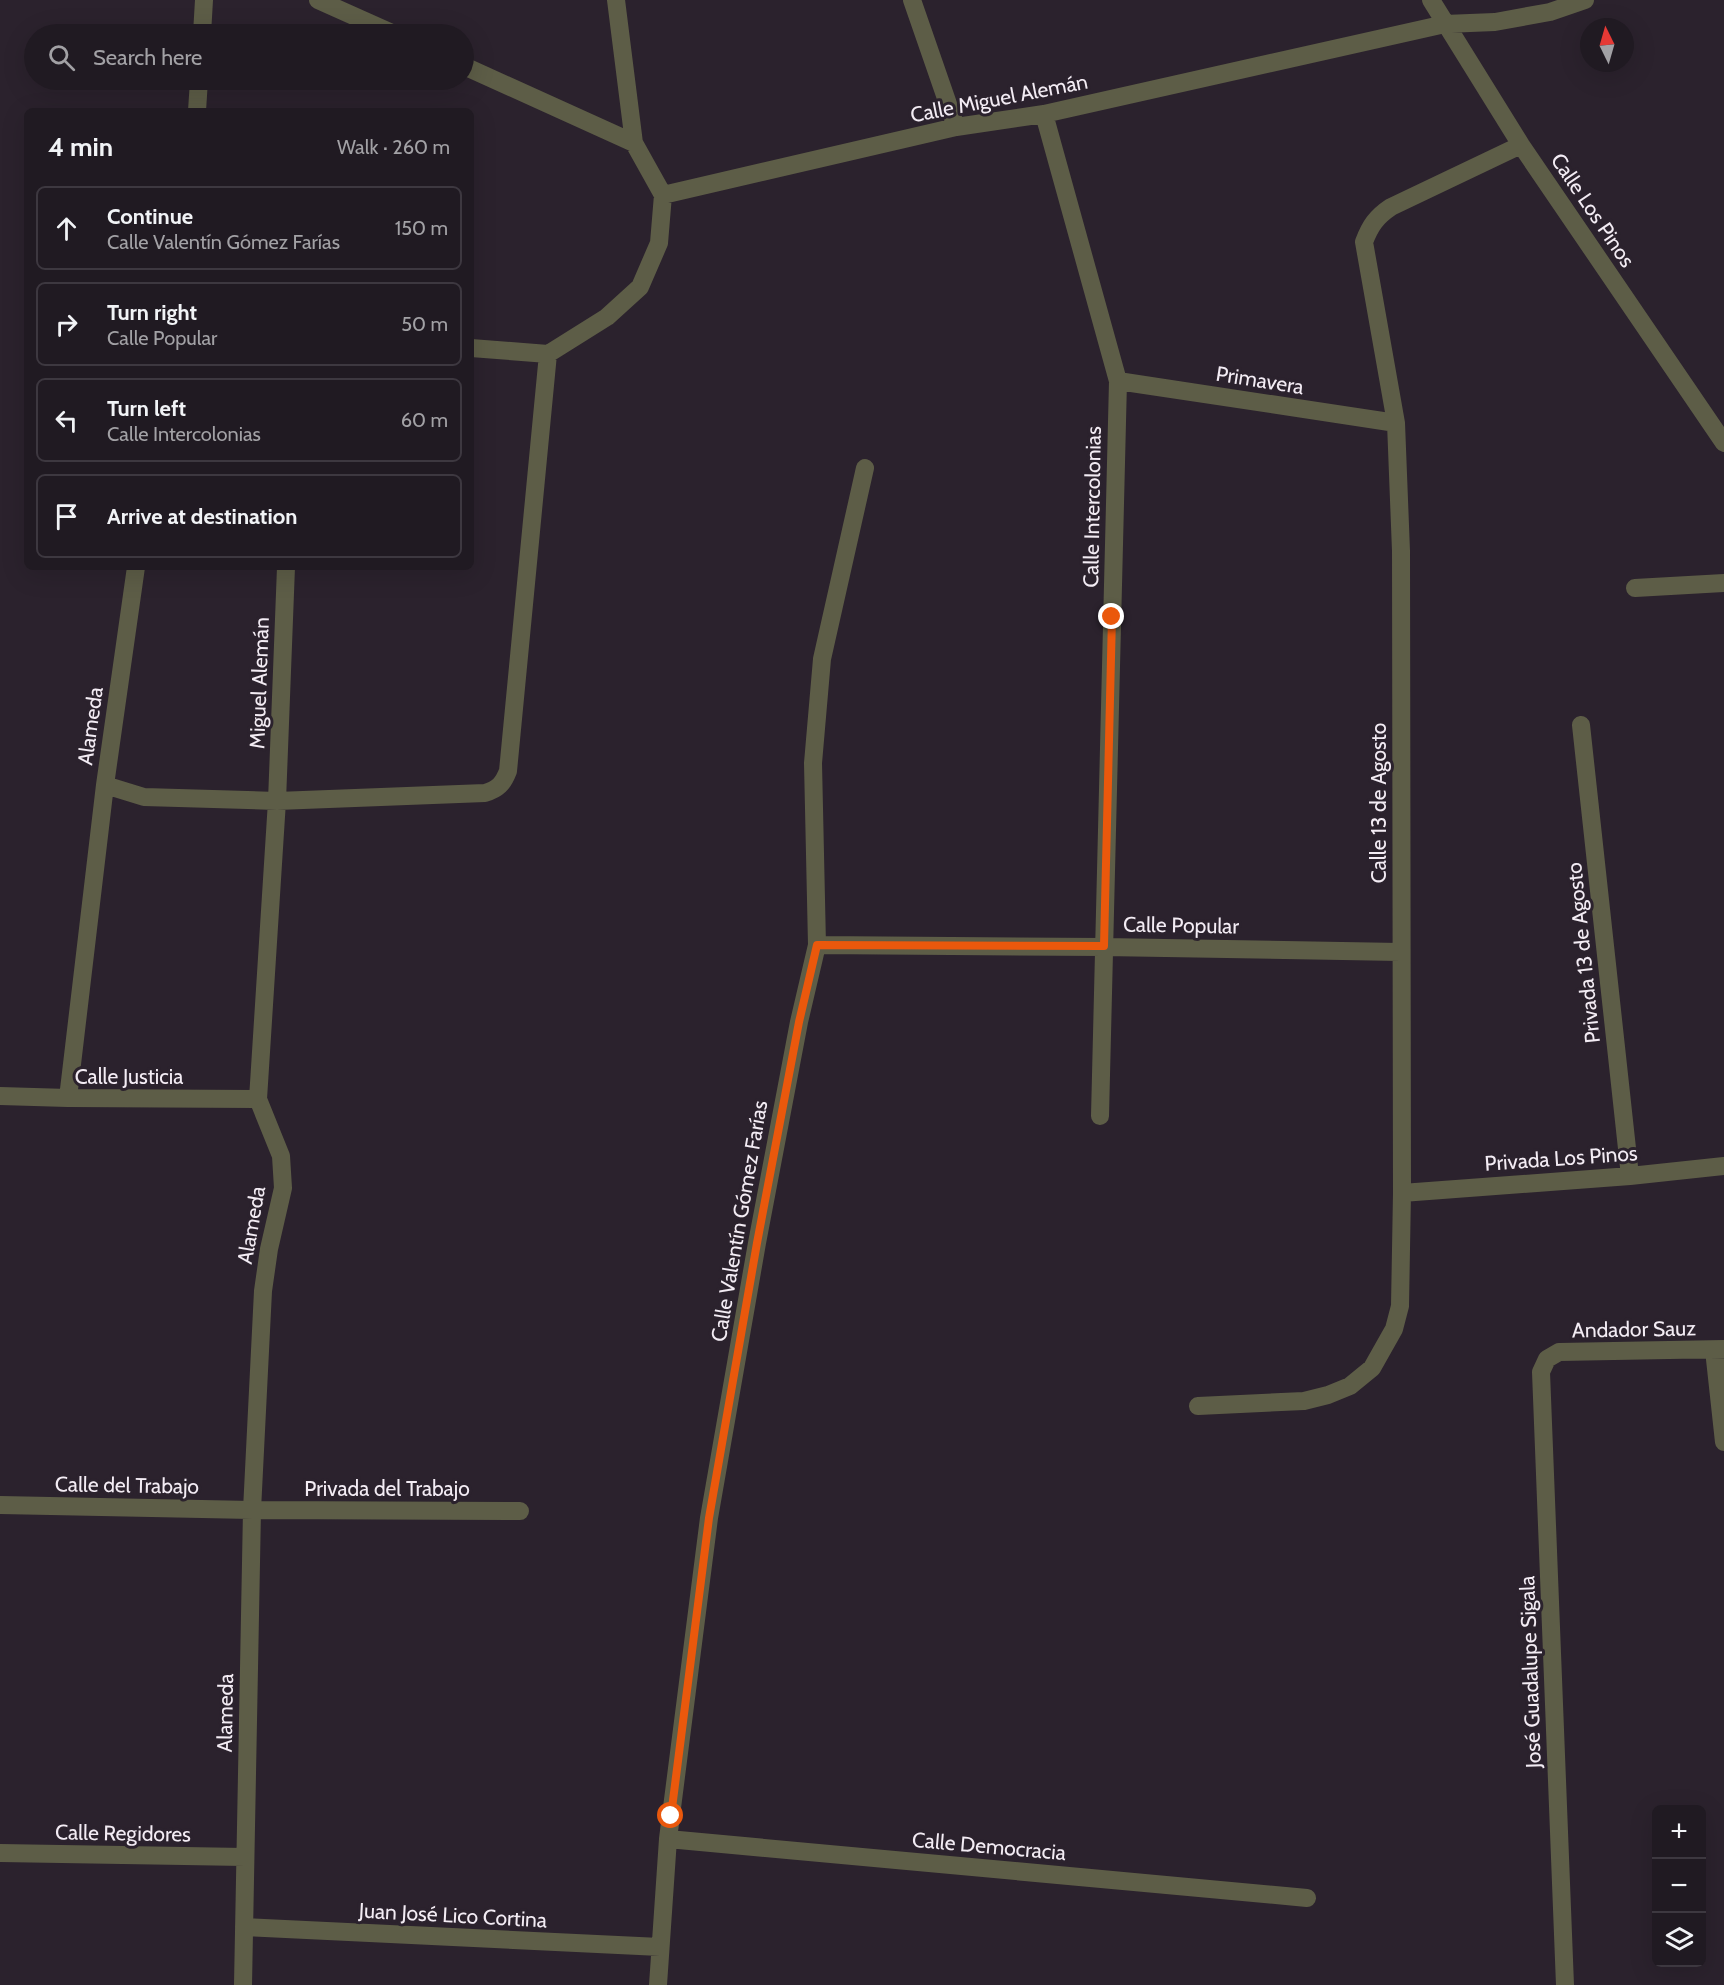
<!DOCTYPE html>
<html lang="en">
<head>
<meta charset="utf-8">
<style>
	body { margin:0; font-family:Cabin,sans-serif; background:#28232a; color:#f1f3f6 }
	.controls { position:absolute; right:18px; bottom:18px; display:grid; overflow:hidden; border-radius:9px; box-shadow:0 6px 24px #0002 }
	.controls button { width:54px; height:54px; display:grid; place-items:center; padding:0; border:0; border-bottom:2px solid #3d3840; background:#201a22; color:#f1f3f6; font:30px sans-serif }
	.compass { position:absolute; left:1580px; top:18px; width:54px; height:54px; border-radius:50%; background:#201a22; box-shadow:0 6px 24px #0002; rotate:355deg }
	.stop { position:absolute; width:18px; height:18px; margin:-14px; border:4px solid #ea580c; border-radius:50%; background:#fff }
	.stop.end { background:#ea580c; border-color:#fff; box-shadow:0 2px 6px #0008 }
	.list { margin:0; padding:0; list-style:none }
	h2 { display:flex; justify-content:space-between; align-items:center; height:78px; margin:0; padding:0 24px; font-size:26px }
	h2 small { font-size:20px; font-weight:400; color:#a2a1a5 }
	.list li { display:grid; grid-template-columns:39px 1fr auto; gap:18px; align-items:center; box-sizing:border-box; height:84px; margin:0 12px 12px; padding:0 12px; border:2px solid #3d3840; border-radius:9px }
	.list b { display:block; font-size:22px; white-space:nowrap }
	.list p { margin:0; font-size:20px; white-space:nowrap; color:#a2a1a5 }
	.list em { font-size:20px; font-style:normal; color:#a2a1a5 }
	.icon { flex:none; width:33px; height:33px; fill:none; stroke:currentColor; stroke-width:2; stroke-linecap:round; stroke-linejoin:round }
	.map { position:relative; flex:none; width:1724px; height:1985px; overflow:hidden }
	.search { position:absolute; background:#201a22; box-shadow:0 6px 24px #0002; left:24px; top:24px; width:450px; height:66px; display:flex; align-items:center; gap:15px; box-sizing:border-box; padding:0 21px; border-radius:33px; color:#a2a1a5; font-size:22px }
	.panel { position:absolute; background:#201a22; box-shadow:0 6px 24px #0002; left:24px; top:108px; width:450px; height:462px; border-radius:9px }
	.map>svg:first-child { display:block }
</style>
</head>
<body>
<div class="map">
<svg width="1724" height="1985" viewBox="0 0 1724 1985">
	<rect width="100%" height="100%" fill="#2b222d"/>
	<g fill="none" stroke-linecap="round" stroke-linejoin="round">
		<path stroke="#5d5d47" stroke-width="18" d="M1635,588L1724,583"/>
		<path stroke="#5d5d47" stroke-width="18" d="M318,0L394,34
			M616,0L634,143
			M912,0L956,127
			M1431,0L1521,145L1724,443
			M202,34L204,0
			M464,66L634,143L663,195L956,127L1044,114L1445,24L1495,22L1550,12L1585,0
			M197,111L199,80
			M1044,114L1118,381L1100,1116
			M471,348L548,354L607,317L640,287L659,243L663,195
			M1118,381L1396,423
			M136,567L105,785L144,797L277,801L485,793C498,789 503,784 508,771L548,354
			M1581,725L1630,1176
			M817,945L1104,947L1400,952
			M0,1096L68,1098L258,1099
			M68,1098L105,785
			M1402,1193L1630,1176L1724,1166
			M1714,1350L1724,1442
			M1198,1406L1304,1401L1328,1395L1350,1386L1372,1368L1394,1329L1400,1306L1402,1193L1401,551L1396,423L1364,242C1370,226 1376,217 1391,207L1521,145
			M0,1505L252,1510L520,1511
			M668,1839L1307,1898
			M0,1853L245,1857
			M244,1927L660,1947
			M243,1985L252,1510L263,1291L269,1249L283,1188L281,1156L258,1099L277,801L286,567
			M658,1985L668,1839L709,1518L757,1243L799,1022L817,945L813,763L822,659L865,468
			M1565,1985L1541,1372L1547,1359L1559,1352L1724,1349"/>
	</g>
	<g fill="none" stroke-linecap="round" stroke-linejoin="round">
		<path stroke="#ea580c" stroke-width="8" d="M671,1816L709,1518L757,1243L799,1022L817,945L1104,946L1112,617"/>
	</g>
	<g text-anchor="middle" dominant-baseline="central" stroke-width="6" stroke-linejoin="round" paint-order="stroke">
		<g font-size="21" fill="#f3ecf4" stroke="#2b222d">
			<text transform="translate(999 98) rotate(-11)">Calle Miguel Alemán</text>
			<text transform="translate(1593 210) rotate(56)">Calle Los Pinos</text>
			<text transform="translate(1260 380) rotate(9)">Primavera</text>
			<text transform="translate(1092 507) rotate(-89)">Calle Intercolonias</text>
			<text transform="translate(259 683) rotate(-88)">Miguel Alemán</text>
			<text transform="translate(90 726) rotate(-82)">Alameda</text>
			<text transform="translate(1378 803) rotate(-90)">Calle 13 de Agosto</text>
			<text transform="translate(1181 925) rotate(1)">Calle Popular</text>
			<text transform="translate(1583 953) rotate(-96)">Privada 13 de Agosto</text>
			<text x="129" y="1076">Calle Justicia</text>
			<text transform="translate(1561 1158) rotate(-4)">Privada Los Pinos</text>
			<text transform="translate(739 1221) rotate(-80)">Calle Valentín Gómez Farías</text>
			<text transform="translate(251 1225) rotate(-80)">Alameda</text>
			<text transform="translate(1634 1329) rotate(-1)">Andador Sauz</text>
			<text transform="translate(127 1485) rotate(1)">Calle del Trabajo</text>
			<text x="387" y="1488">Privada del Trabajo</text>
			<text transform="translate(1530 1672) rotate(-92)">José Guadalupe Sigala</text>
			<text transform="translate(225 1713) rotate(-89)">Alameda</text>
			<text transform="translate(123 1833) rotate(1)">Calle Regidores</text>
			<text transform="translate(989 1846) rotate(5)">Calle Democracia</text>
			<text transform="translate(453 1915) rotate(3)">Juan José Lico Cortina</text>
		</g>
	</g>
</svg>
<div class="controls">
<button>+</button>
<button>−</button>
<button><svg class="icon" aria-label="layers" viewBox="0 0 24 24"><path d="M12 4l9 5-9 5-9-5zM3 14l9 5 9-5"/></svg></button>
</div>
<svg class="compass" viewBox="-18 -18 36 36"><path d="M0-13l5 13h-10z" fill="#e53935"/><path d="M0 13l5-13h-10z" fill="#a2a1a5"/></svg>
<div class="stop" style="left:671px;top:1816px"></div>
<div class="stop end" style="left:1112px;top:617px"></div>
<div class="search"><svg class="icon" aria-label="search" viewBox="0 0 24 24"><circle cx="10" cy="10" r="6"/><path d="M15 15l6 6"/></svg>Search here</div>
<section class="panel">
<h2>4 min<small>Walk · 260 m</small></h2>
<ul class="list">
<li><svg class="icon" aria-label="ahead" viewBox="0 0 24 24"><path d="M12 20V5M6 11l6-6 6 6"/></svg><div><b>Continue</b><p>Calle Valentín Gómez Farías</p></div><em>150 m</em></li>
<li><svg class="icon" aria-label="right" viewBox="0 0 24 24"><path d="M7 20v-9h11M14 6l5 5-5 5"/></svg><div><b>Turn right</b><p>Calle Popular</p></div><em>50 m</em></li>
<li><svg class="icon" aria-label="left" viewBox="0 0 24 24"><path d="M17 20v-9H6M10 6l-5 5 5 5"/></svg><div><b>Turn left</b><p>Calle Intercolonias</p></div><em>60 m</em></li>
<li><svg class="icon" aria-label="arrive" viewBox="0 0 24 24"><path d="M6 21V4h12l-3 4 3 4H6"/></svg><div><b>Arrive at destination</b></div></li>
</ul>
</section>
</div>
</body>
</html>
